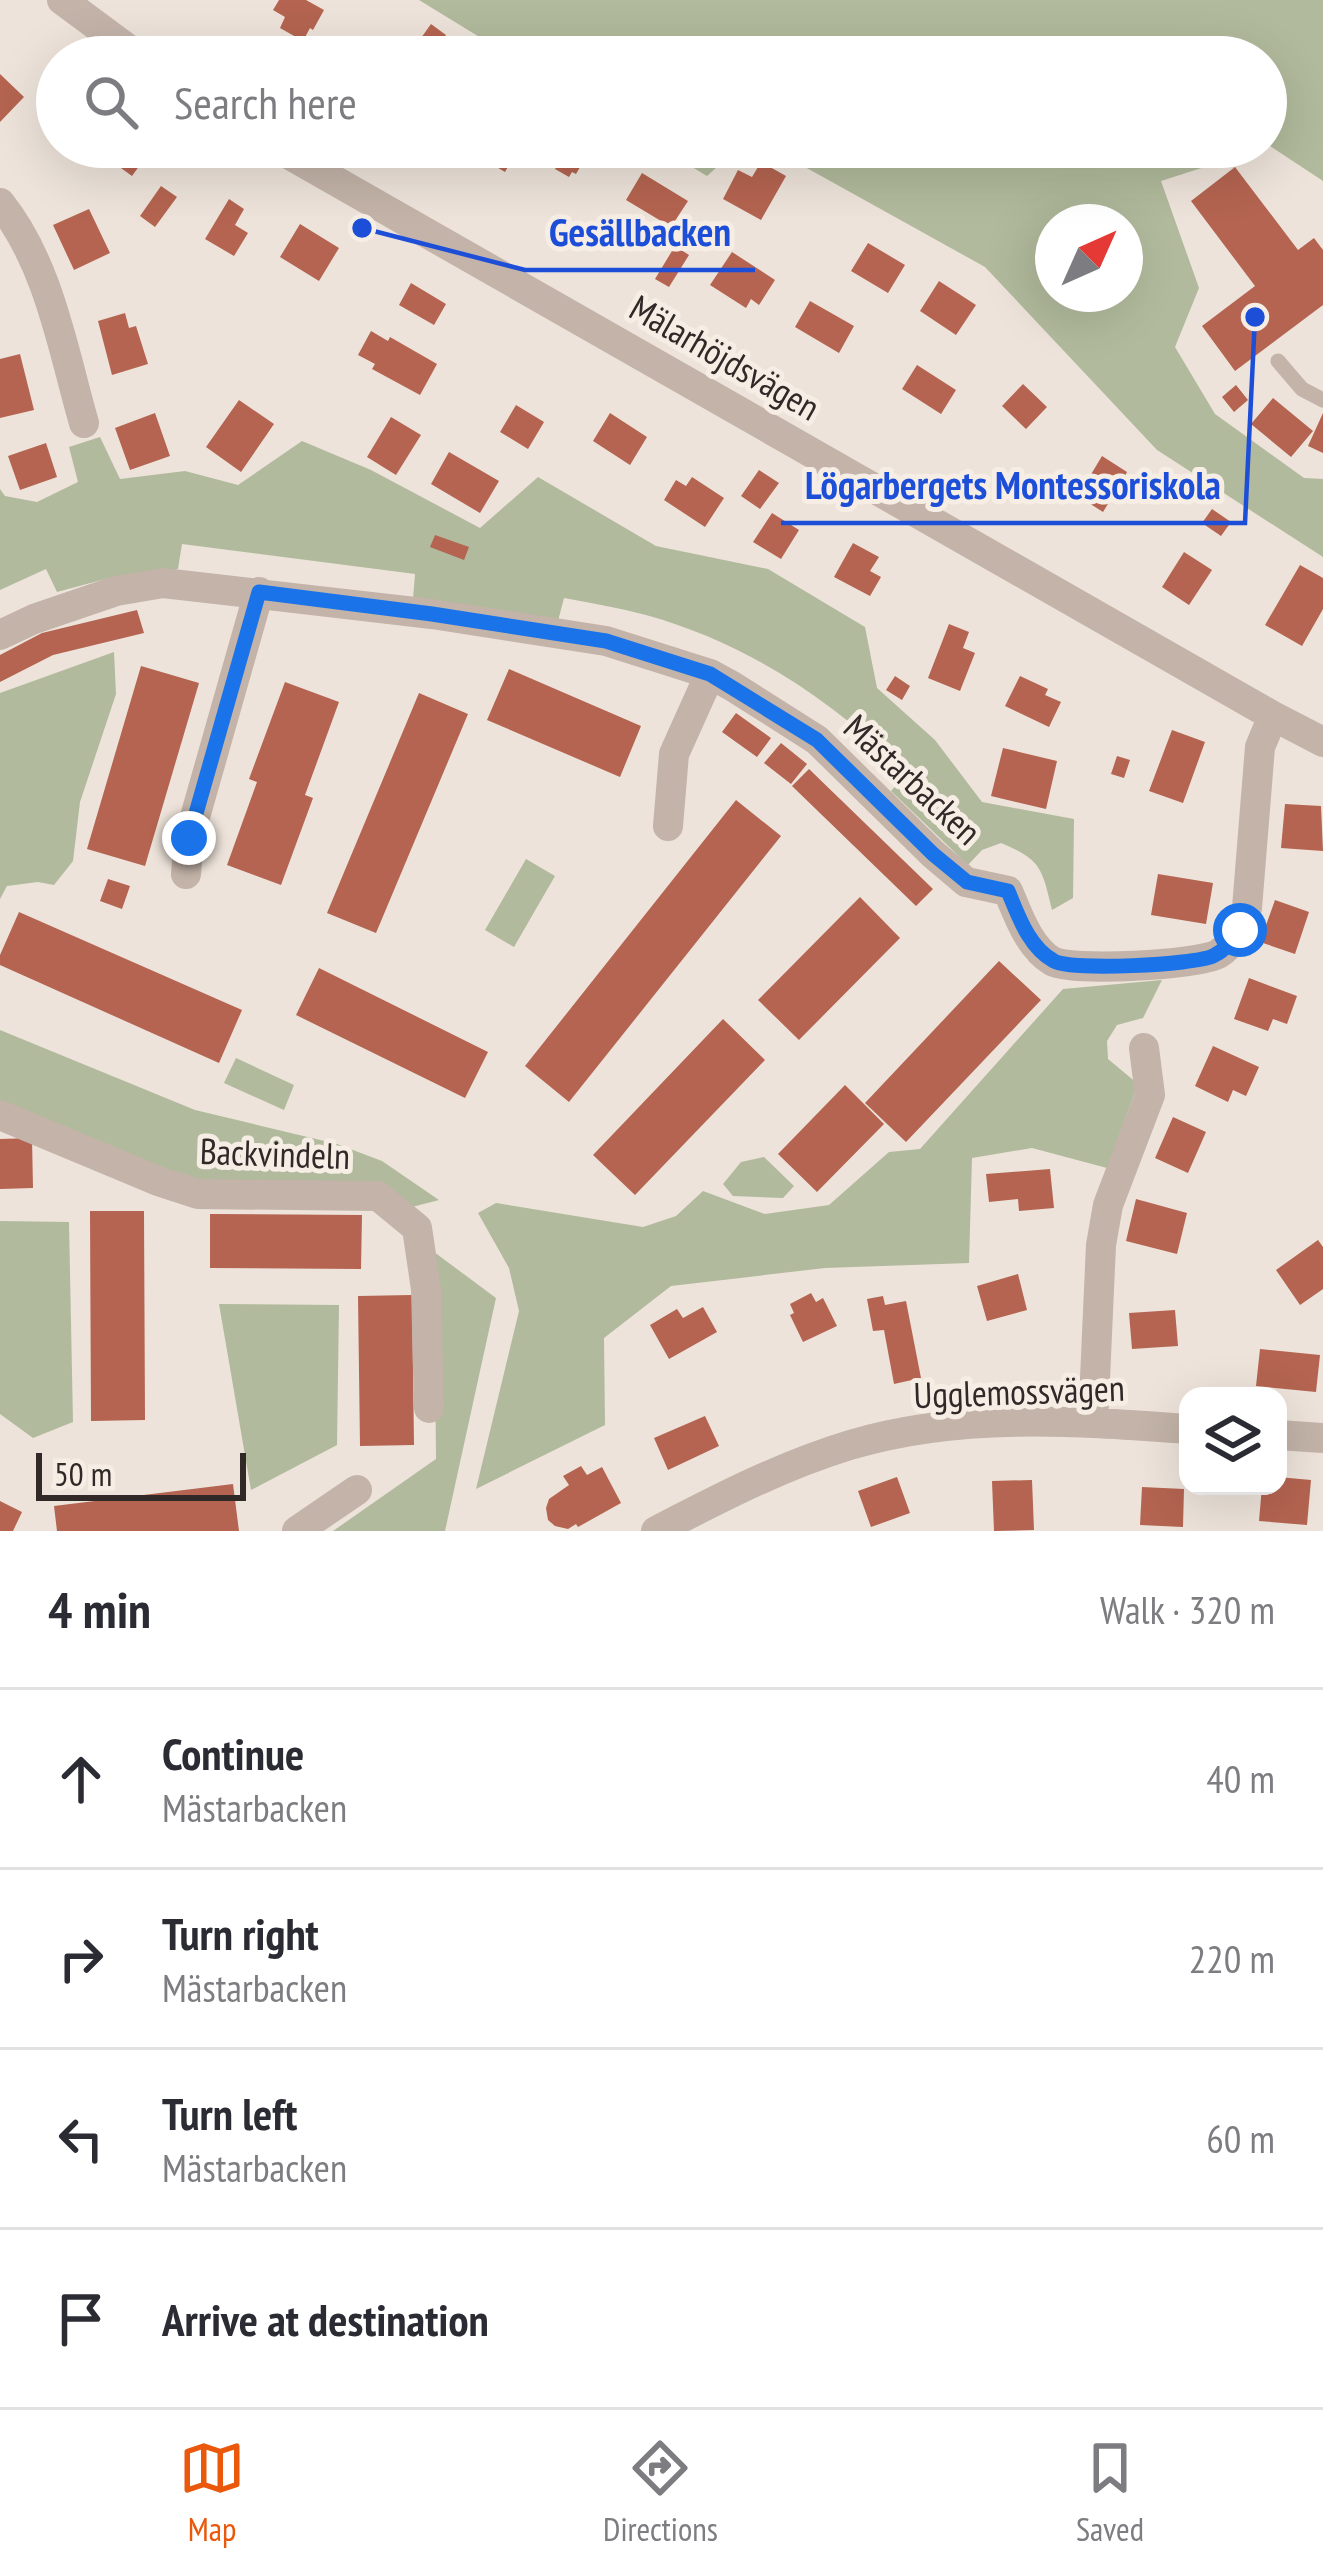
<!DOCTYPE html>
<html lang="en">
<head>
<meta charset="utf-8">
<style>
	body { margin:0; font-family:"PT Sans Narrow",sans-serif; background:#f2f2f3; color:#2b2b33 }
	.controls { position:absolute; right:36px; bottom:36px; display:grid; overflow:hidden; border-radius:24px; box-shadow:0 12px 48px #0002 }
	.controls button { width:108px; height:108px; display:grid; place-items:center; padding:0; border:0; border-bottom:3px solid #e1e1e2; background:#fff; color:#2b2b33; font:60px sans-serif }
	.compass { position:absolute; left:1035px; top:204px; width:108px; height:108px; border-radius:50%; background:#fff; box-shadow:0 12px 48px #0002; rotate:45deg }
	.scale { position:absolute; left:36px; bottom:30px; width:210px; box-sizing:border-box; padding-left:12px; border:6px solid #312927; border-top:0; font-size:33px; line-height:42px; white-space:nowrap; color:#312927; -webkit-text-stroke:9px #f6ede5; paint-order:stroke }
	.stop { position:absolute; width:36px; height:36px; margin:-27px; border:9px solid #1a73e8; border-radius:50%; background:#fff }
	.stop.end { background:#1a73e8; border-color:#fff; box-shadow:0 3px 12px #0008 }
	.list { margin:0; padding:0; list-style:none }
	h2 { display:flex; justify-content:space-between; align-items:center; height:156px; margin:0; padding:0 48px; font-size:51px }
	h2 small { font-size:39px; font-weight:400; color:#7c7c81 }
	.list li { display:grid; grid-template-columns:78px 1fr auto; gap:36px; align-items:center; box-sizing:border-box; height:180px; padding:0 48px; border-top:3px solid #e1e1e2 }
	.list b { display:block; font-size:45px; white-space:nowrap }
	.list p { margin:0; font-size:39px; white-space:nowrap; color:#7c7c81 }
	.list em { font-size:39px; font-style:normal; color:#7c7c81 }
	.icon { flex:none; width:66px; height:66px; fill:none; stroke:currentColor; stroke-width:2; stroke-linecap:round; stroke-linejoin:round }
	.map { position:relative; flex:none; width:1323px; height:1531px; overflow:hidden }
	.search { position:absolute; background:#fff; box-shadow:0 12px 48px #0002; left:36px; right:36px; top:36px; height:132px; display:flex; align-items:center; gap:30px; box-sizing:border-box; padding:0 42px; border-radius:66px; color:#7c7c81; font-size:45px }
	.sheet { height:876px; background:#fff }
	nav { display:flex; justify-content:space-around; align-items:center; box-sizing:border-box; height:168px; border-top:3px solid #e1e1e2; background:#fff; font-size:33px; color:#7c7c81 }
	nav a { display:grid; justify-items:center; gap:6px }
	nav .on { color:#ea580c }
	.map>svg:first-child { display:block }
</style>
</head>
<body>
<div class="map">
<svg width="1323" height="1531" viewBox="0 0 1323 1531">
	<rect width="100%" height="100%" fill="#ede3da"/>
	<path fill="#b1ba9c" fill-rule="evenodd" d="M419,0H1323V181L1270,146L1161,181L1199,288L1175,347L1215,414L1304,478L1323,479V557L1157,450L985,267L769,147H1266V57H512ZM1053,222H1125V294H1053Z
		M659,147H739L707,176Z
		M100,437L120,479L185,471L238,485L302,441L371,470L480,528L538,477L656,546L768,569L865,627L877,688L935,740L982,802L1074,819L1073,898L1052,910C1042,869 1042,860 1001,843L982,850L968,865L891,791L907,773C833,701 747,643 646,615C619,608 591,603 564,598L558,621L413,599L415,574L182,544L178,569L109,578L57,592L46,569L0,590V489L5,496L37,502L78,482L69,447Z
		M114,652L116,694L80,802L73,861L54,885L38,882L7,886L0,899V693Z
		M526,859L555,876L514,947L485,930Z
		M1162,980L1143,1018L1117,1025L1107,1041L1108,1059L1138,1084L1107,1168L1032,1148L972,1158L969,1263L825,1268L671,1286L604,1338L605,1425L476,1489L519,1311L509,1268L478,1213L496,1203L643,1227L676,1216L703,1191L765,1214L829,1205L889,1152L920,1149L1063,989Z
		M0,1030L195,1110L337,1144L382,1161L439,1200L412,1207L199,1183L0,1105Z
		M236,1058L294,1085L284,1110L224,1083Z
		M764,1157L794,1186L783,1198L733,1196L723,1184L741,1162Z
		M0,1221L69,1222L73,1422L33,1438L0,1414Z
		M434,1252L496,1298L445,1531H333L436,1459Z
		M219,1304L339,1305L337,1445L251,1490Z"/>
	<path fill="#b46450" d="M279,0H306L324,10L313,30L310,28L303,41L280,28L285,17L273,10Z
		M431,24L446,35L437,49L421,38Z
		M385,42L408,57H375Z
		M0,74L24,97L0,122Z
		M92,147H153L132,176Z
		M499,147H519L505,172L490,163Z
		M551,147H592L576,174L572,172L569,177L555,169L558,164L546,156Z
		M761,162L786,176L761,220L723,199L738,170L752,177Z
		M1235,167L1298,250L1314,238L1323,250V305L1235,371L1202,326L1255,286L1191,201Z
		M642,173L688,201L671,227L626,200Z
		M161,186L177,197L155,227L140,216Z
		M229,199L244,209L235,225L248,233L234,256L205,239Z
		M89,209L110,253L74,270L53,225Z
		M300,224L339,248L319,281L280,257Z
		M868,243L905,265L888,293L851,271Z
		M675,246L689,255L669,287L655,279Z
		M732,252L775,280L759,305L751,299L746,308L710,285Z
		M939,281L976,305L956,335L920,311Z
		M411,283L446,304L434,325L399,305Z
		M810,301L854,326L839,353L795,327Z
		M125,313L129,328L136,326L148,364L112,375L98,321Z
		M371,331L388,341L390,337L437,364L420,395L372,369L375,364L358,355Z
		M20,354L34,410L0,418V359Z
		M917,365L956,390L941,414L902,389Z
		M1023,384L1047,407L1026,429L1002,406Z
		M1236,385L1248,400L1234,412L1222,397Z
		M1273,398L1313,431L1291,457L1251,424Z
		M239,400L274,424L241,472L206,447Z
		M516,405L544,422L528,449L500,432Z
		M155,413L170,456L130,470L115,428Z
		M610,413L647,437L630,465L593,441Z
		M1323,413V453L1308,446Z
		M391,417L421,435L396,475L367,457Z
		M46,443L57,477L20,490L8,456Z
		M449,452L499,481L480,513L431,484Z
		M1102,456L1127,472L1124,478L1137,486L1127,502L1114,494L1103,512L1078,496Z
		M759,470L779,483L760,509L741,496Z
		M692,477L724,498L705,527L664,500L676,480L686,486Z
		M1212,509L1231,522L1221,536L1202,523Z
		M772,513L799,530L781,559L753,542Z
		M435,535L469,547L464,560L430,547Z
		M853,543L879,557L870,571L881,577L870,596L834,577Z
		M1184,552L1212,570L1189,605L1162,587Z
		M1300,565L1323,578V609L1302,646L1265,625Z
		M137,610L144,633L53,655L0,682V655L42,633Z
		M949,624L969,632L963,648L975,653L960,691L928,678Z
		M141,666L199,683L145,866L87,849Z
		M509,669L641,726L620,777L487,720Z
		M895,676L910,686L902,700L886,690Z
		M1020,676L1048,689L1045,695L1061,702L1049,727L1005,706Z
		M285,682L339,702L305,795L313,798L281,885L227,865L257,782L249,779Z
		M419,693L468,714L376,933L327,913Z
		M736,713L771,738L757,757L722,732Z
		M1172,730L1205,742L1183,803L1149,791Z
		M781,743L807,764L791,784L764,763Z
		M1003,748L1057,761L1046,809L991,796Z
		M1117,756L1130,760L1124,778L1111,774Z
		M809,769L933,889L916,906L792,786Z
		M736,800L781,836L569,1102L525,1066Z
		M1285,804L1321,806L1323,851L1281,848Z
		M1158,874L1213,883L1206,924L1151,915Z
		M108,879L130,886L122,909L100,901Z
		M860,897L900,938L799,1040L758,1000Z
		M1275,900L1309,912L1295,954L1260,942Z
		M19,912L242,1010L219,1063L0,965V955Z
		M999,961L1041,1000L906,1142L865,1103Z
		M319,968L488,1052L465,1098L296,1015Z
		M1249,978L1297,996L1287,1024L1273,1019L1268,1031L1234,1019Z
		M723,1019L765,1060L635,1195L593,1155Z
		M1213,1046L1259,1067L1246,1096L1233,1090L1228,1102L1195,1086Z
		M845,1085L884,1124L817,1192L778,1154Z
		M1173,1117L1206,1132L1188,1173L1155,1158Z
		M32,1138L33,1188L0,1189V1139Z
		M1050,1169L1054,1208L1019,1211L1018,1199L989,1202L986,1174Z
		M1136,1199L1187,1213L1177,1254L1126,1241Z
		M90,1211H144L145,1420L91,1421Z
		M210,1214L362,1215L361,1269L210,1268Z
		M1318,1240L1323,1247V1289L1300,1305L1276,1270Z
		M1018,1274L1027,1310L987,1321L977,1286Z
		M811,1293L816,1302L823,1298L837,1326L803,1342L790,1315L794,1313L790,1304Z
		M412,1295L414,1445L360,1446L358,1296Z
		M883,1296L885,1305L906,1301L921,1378L894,1384L884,1330L873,1331L867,1299Z
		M703,1307L717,1332L669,1359L650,1325L677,1309L683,1318Z
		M1175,1310L1178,1346L1132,1349L1129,1313Z
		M1260,1349L1320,1355L1316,1392L1256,1386Z
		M705,1416L719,1446L668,1470L654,1438Z
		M581,1466L587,1475L602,1467L621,1503L578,1527L576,1524L568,1529L555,1526L548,1520L546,1508L549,1499L569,1485L563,1476Z
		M897,1477L910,1513L871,1527L858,1491Z
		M1278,1477L1311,1480L1307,1525L1259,1521L1262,1486H1278Z
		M1032,1480L1034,1530L994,1531L992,1481Z
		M233,1484L239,1531H57L54,1506Z
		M1142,1487L1184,1489L1183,1527L1140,1525Z
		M0,1501L22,1512L13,1531H0Z"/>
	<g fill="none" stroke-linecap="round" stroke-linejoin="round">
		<path stroke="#c3b3a8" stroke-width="15" d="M1278,361L1302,389L1323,400"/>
		<path stroke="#c3b3a8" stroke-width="30" d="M62,0L139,57
			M276,147L1273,716L1323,742
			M0,203C49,264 63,350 84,423
			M0,635L34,619L116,591L163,583L432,614L606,641L710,674L732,686L817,740L933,854L966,882L1008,891C1018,915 1029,947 1052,961C1072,972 1197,965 1218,954C1235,944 1241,926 1247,908L1260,747L1273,716
			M668,826L674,754L710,674
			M186,874L189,838L259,592
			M0,1115L158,1181L198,1194L378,1196L417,1228L426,1289L429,1408
			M1093,1423L1101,1245L1108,1205L1150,1095L1144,1048
			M1278,1435L1323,1438
			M297,1531L357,1490
			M656,1531C720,1498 781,1466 850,1445C959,1412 1076,1421 1188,1429"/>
	</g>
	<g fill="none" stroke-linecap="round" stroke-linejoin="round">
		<path stroke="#1a73e8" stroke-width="15" d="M189,838L259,592L432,614L606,641L710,674L817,740L933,854L967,882L1008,891C1018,915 1029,948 1054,961C1072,971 1193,965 1213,956C1226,950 1232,941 1240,930"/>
	</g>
	<g text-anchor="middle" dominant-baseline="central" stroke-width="10" stroke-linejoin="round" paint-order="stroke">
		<g font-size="36" fill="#312927" stroke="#f6ede5">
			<text transform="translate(725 357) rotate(30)">Mälarhöjdsvägen</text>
			<text transform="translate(913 779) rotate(43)">Mästarbacken</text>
			<text transform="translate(275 1153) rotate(2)">Backvindeln</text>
			<text transform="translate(1019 1391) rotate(-2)">Ugglemossvägen</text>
		</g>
	</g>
	<path fill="none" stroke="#1d4ed8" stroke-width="4.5" d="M362 228L525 270H755M1255 317L1245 523H781"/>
	<g fill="#1d4ed8" stroke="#f6ede5" stroke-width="4.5">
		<circle cx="362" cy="228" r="12"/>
		<circle cx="1255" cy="317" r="12"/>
	</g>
	<g font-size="39" text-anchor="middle" font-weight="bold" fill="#1d4ed8" stroke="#f6ede5" stroke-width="10" stroke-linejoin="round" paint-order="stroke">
		<text x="640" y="246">Gesällbacken</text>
		<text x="1013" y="499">Lögarbergets Montessoriskola</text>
	</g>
</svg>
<div class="controls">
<button><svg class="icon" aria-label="layers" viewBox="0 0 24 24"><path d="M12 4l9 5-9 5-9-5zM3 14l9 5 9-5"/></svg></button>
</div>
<svg class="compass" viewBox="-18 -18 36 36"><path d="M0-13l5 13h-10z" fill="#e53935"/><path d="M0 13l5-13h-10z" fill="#7c7c81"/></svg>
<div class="scale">50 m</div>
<div class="stop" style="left:1240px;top:930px"></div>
<div class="stop end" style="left:189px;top:838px"></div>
<div class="search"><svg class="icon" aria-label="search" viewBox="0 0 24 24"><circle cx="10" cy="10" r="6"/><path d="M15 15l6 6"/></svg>Search here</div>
</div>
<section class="sheet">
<h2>4 min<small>Walk · 320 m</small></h2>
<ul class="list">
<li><svg class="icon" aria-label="ahead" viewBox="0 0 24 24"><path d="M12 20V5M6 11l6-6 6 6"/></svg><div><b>Continue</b><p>Mästarbacken</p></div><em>40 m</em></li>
<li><svg class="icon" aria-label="right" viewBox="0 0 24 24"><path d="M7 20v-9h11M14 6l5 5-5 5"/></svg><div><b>Turn right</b><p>Mästarbacken</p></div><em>220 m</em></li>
<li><svg class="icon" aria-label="left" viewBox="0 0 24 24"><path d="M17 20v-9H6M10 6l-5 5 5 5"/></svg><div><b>Turn left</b><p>Mästarbacken</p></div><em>60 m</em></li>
<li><svg class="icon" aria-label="arrive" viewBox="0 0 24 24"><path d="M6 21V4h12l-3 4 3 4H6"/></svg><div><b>Arrive at destination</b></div></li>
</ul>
</section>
<nav>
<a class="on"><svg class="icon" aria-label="map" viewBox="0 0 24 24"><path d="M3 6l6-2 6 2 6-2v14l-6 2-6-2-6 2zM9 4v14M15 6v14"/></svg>Map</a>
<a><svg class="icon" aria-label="directions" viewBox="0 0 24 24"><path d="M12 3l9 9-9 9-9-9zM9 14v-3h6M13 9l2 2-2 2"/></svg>Directions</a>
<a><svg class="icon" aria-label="saved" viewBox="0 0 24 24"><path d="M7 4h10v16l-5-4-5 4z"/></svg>Saved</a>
</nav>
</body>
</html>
